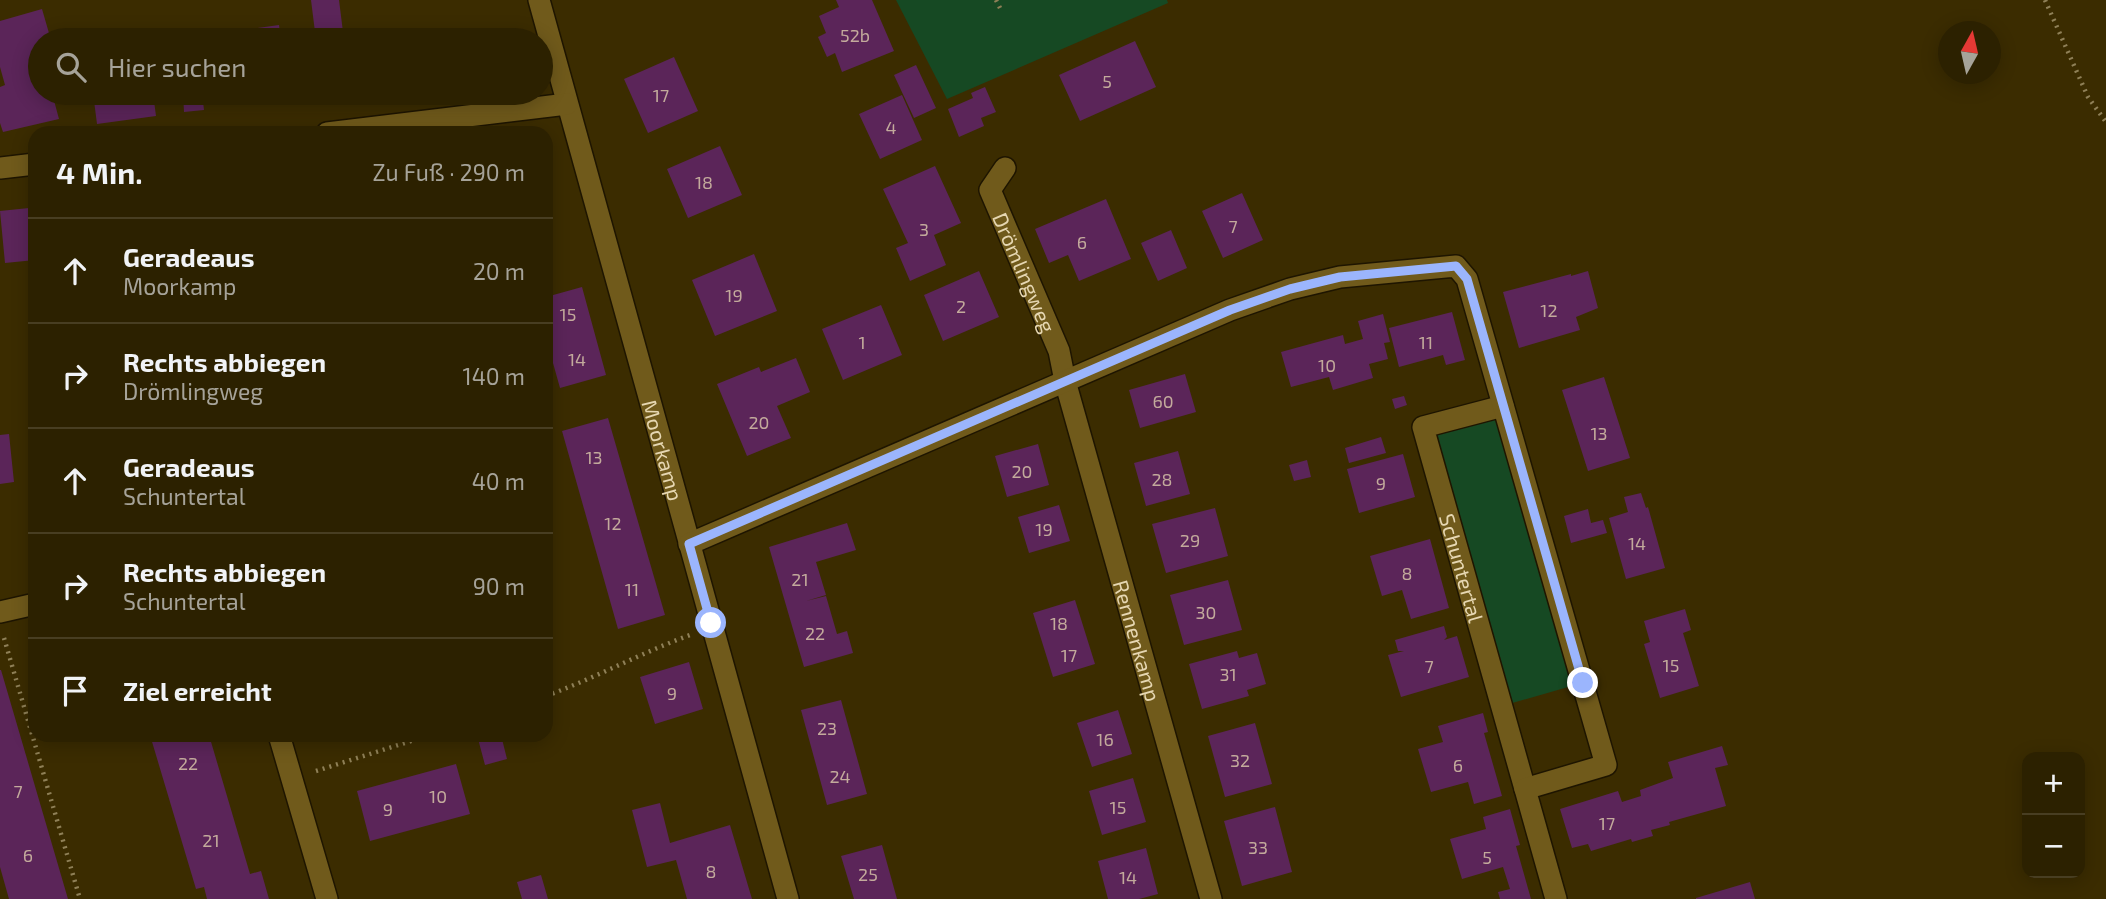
<!DOCTYPE html>
<html lang="de">
<head>
<meta charset="utf-8">
<style>
	body { margin:0; font-family:"Exo 2",sans-serif; background:#34290a; color:#f1f3f6 }
	.controls { position:absolute; right:21px; bottom:21px; display:grid; overflow:hidden; border-radius:14px; box-shadow:0 4px 18px #0003 }
	.controls button { width:63px; height:63px; display:grid; place-items:center; padding:0; border:0; border-bottom:2px solid #483e22; background:#2c2100; color:#f1f3f6; font:35px sans-serif }
	.compass { position:absolute; left:1938px; top:21px; width:63px; height:63px; border-radius:50%; background:#2c2100; box-shadow:0 4px 18px #0003; rotate:8deg }
	.stop { position:absolute; width:21px; height:21px; margin:-16px; border:5px solid #9bb5fd; border-radius:50%; background:#fff }
	.stop.end { background:#9bb5fd; border-color:#fff; box-shadow:0 2px 7px #0008 }
	.list { margin:0; padding:0; list-style:none }
	h2 { display:flex; justify-content:space-between; align-items:center; height:91px; margin:0; padding:0 28px; font-size:30px }
	h2 small { font-size:23px; font-weight:400; color:#a6a399 }
	.list li { display:grid; grid-template-columns:46px 1fr auto; gap:21px; align-items:center; box-sizing:border-box; height:105px; padding:0 28px; border-top:2px solid #483e22 }
	.list b { display:block; font-size:26px; white-space:nowrap }
	.list p { margin:0; font-size:23px; white-space:nowrap; color:#a6a399 }
	.list em { font-size:23px; font-style:normal; color:#a6a399 }
	.icon { flex:none; width:38px; height:38px; fill:none; stroke:currentColor; stroke-width:2; stroke-linecap:round; stroke-linejoin:round }
	.map { position:relative; flex:none; width:2106px; height:899px; overflow:hidden }
	.search { position:absolute; background:#2c2100; box-shadow:0 4px 18px #0003; left:28px; top:28px; width:525px; height:77px; display:flex; align-items:center; gap:18px; box-sizing:border-box; padding:0 24px; border-radius:38px; color:#a6a399; font-size:26px }
	.panel { position:absolute; background:#2c2100; box-shadow:0 4px 18px #0003; left:28px; top:126px; width:525px; height:616px; border-radius:21px }
	.map>svg:first-child { display:block }
</style>
</head>
<body>
<div class="map">
<svg width="2106" height="899" viewBox="0 0 2106 899">
	<rect width="100%" height="100%" fill="#3b2c00"/>
	<path fill="#164923" d="M896,0H1167L1168,3L947,99Z
		M1503,406L1582,683L1502,706L1423,427Z"/>
	<path fill="#5b2559" d="M311,0H339L344,40H316Z
		M836,0H872L894,51L842,72L835,53L827,57L818,37L826,33L819,16L839,7Z
		M42,9L51,40H40V93H52L59,119L3,132L0,123V87L5,85L0,67V21Z
		M279,25L281,40H223L222,33Z
		M1135,41L1156,87L1080,121L1059,75Z
		M674,57L698,111L648,133L624,79Z
		M916,65L936,108L914,118L894,75Z
		M985,87L996,112L981,118L984,126L959,137L948,109L973,98L971,93Z
		M93,93H153L156,116L97,124Z
		M183,93H202L204,110L184,112Z
		M321,93H352V95L321,98Z
		M902,95L922,140L880,159L859,114Z
		M720,146L742,195L688,218L667,169Z
		M935,166L961,223L934,235L946,265L910,281L896,248L908,243L883,189Z
		M1242,193L1263,240L1223,258L1202,211Z
		M1106,199L1131,259L1079,281L1068,255L1049,263L1035,229Z
		M29,208L35,260L5,263L0,211Z
		M1171,230L1187,268L1158,281L1141,243Z
		M754,254L777,311L715,336L692,280Z
		M979,271L999,317L943,341L924,295Z
		M1588,271L1598,308L1576,317L1580,330L1519,348L1503,292L1571,274V276Z
		M582,287L606,375L560,388L546,338V297Z
		M881,305L902,355L843,380L822,329Z
		M1452,312L1465,360L1446,365L1443,355L1399,367L1389,328Z
		M1383,314L1390,342L1384,343L1388,359L1369,364L1373,378L1333,390L1329,377L1291,387L1281,352L1343,335L1345,344L1363,339L1358,321Z
		M796,358L810,392L777,406L791,438L747,456L717,384L759,367L761,372Z
		M1185,374L1196,412L1140,428L1129,390Z
		M1604,377L1630,458L1588,471L1562,390Z
		M1404,396L1407,405L1395,409L1392,399Z
		M608,418L665,615L618,629L562,431Z
		M9,434L14,482L0,484V435Z
		M1381,437L1386,453L1349,463L1345,448Z
		M1038,444L1049,485L1007,497L995,456Z
		M1178,451L1190,494L1146,506L1134,463Z
		M1403,454L1415,497L1359,513L1347,469Z
		M1307,460L1311,477L1294,481L1289,465Z
		M1641,493L1646,508L1648,507L1665,568L1626,579L1609,518L1628,512L1624,497Z
		M1059,505L1070,541L1029,553L1018,517Z
		M1215,508L1228,556L1166,573L1152,524Z
		M1588,509L1591,523L1603,520L1607,533L1571,543L1564,516Z
		M847,523L856,550L816,562L826,595L806,601L826,596L837,634L847,631L853,653L804,667L769,547Z
		M1430,539L1449,608L1411,619L1402,590L1382,596L1370,556Z
		M1228,580L1242,630L1184,645L1170,595Z
		M1075,600L1095,664L1053,677L1033,613Z
		M1685,609L1691,630L1683,633L1699,686L1660,698L1644,644L1650,642L1644,621Z
		M1444,626L1447,637L1444,640L1457,636L1469,677L1401,697L1388,655L1404,651H1398L1395,640Z
		M1237,651L1239,658L1257,653L1266,684L1247,690L1249,696L1202,709L1189,664Z
		M689,662L703,709L655,724L640,677Z
		M0,670H1L68,899H9L0,867Z
		M841,700L867,794L827,805L801,710Z
		M1118,710L1132,754L1092,767L1077,723Z
		M1483,713L1488,732L1484,733L1502,796L1474,804L1468,782L1431,792L1418,749L1443,742L1438,726Z
		M1255,723L1272,784L1225,797L1208,736Z
		M150,735H209L250,874L261,871L269,899H207L204,887L196,889Z
		M477,735H501L507,759L485,765Z
		M1722,746L1728,765L1715,768L1726,806L1669,822L1670,825L1651,830L1653,836L1632,842L1631,839L1591,851L1588,844L1572,848L1560,809L1618,791L1622,802L1641,796L1640,790L1673,778L1668,762Z
		M456,764L470,814L370,841L357,791Z
		M1133,778L1146,822L1102,835L1089,791Z
		M660,803L670,843L730,825L752,899H687L676,860L647,867L632,810Z
		M1275,807L1292,872L1242,886L1224,821Z
		M1510,809L1520,845L1516,846L1531,899H1500L1498,892L1510,889L1503,867L1462,879L1450,839L1486,829L1483,817Z
		M882,845L897,899H854L841,856Z
		M1146,848L1158,894L1139,899H1108L1098,861Z
		M541,875L548,899H522L517,882Z
		M1750,882L1755,899H1696V898Z"/>
	<g fill="none" stroke-linecap="round" stroke-linejoin="round">
		<g stroke="#1e1500" stroke-width="24">
			<g id="minor">
				<path id="s1" d="M539,0L788,899"/>
				<path d="M327,133L567,104"/>
				<path d="M0,168L35,164"/>
				<path id="s2" d="M1005,168L990,190L1059,351L1065,381L1211,899"/>
				<path id="s3" d="M1503,406L1423,427L1525,789"/>
				<path d="M689,544L1230,310L1290,289L1340,277L1456,266L1467,279L1606,765L1525,789L1556,899"/>
				<path d="M0,612L35,604"/>
				<path d="M279,735L327,899"/>
			</g>
		</g>
		<path stroke="#8f8057" stroke-width="4.5" stroke-dasharray="2 5" stroke-linecap="butt" d="M996,0L1001,10
			M2045,0L2088,97L2106,122
			M4,638L80,899
			M546,696C595,678 641,653 690,635
			M316,771L430,735"/>
		<use href="#minor" stroke="#705a1b" stroke-width="21"/>
	</g>
	<g fill="none" stroke-linecap="round" stroke-linejoin="round">
		<path stroke="#9bb5fd" stroke-width="9" d="M711,623L689,544L1230,310L1290,289L1340,277L1456,266L1467,279L1583,683"/>
	</g>
	<g text-anchor="middle" dominant-baseline="central" stroke-width="5" stroke-linejoin="round" paint-order="stroke">
		<g font-size="18" fill="#c3aa9c">
			<text x="855" y="35">52b</text>
			<text x="1107" y="81">5</text>
			<text x="661" y="95">17</text>
			<text x="891" y="127">4</text>
			<text x="704" y="182">18</text>
			<text x="1233" y="226">7</text>
			<text x="924" y="229">3</text>
			<text x="1082" y="242">6</text>
			<text x="734" y="295">19</text>
			<text x="961" y="306">2</text>
			<text x="1549" y="310">12</text>
			<text x="568" y="314">15</text>
			<text x="862" y="342">1</text>
			<text x="1426" y="342">11</text>
			<text x="577" y="359">14</text>
			<text x="1327" y="365">10</text>
			<text x="1163" y="401">60</text>
			<text x="759" y="422">20</text>
			<text x="1599" y="433">13</text>
			<text x="594" y="457">13</text>
			<text x="1022" y="471">20</text>
			<text x="1162" y="479">28</text>
			<text x="1381" y="483">9</text>
			<text x="613" y="523">12</text>
			<text x="1044" y="529">19</text>
			<text x="1190" y="540">29</text>
			<text x="1637" y="543">14</text>
			<text x="1407" y="573">8</text>
			<text x="800" y="579">21</text>
			<text x="632" y="589">11</text>
			<text x="1206" y="612">30</text>
			<text x="1059" y="623">18</text>
			<text x="815" y="633">22</text>
			<text x="1069" y="655">17</text>
			<text x="1671" y="665">15</text>
			<text x="1429" y="666">7</text>
			<text x="1228" y="674">31</text>
			<text x="672" y="693">9</text>
			<text x="827" y="728">23</text>
			<text x="1105" y="739">16</text>
			<text x="1240" y="760">32</text>
			<text x="188" y="763">22</text>
			<text x="1458" y="765">6</text>
			<text x="840" y="776">24</text>
			<text x="18" y="791">7</text>
			<text x="438" y="796">10</text>
			<text x="1118" y="807">15</text>
			<text x="388" y="809">9</text>
			<text x="1607" y="823">17</text>
			<text x="211" y="840">21</text>
			<text x="1258" y="847">33</text>
			<text x="28" y="855">6</text>
			<text x="1487" y="857">5</text>
			<text x="711" y="871">8</text>
			<text x="868" y="874">25</text>
			<text x="1128" y="877">14</text>
		</g>
		<g font-size="21" fill="#e6d7b2" stroke="#1e1500">
			<text stroke="none"><textPath href="#s2" startOffset="116">Drömlingweg</textPath></text>
			<text stroke="none"><textPath href="#s1" startOffset="467">Moorkamp</textPath></text>
			<text stroke="none"><textPath href="#s3" startOffset="229">Schuntertal</textPath></text>
			<text stroke="none"><textPath href="#s2" startOffset="502">Rennenkamp</textPath></text>
		</g>
	</g>
</svg>
<div class="controls">
<button>+</button>
<button>−</button>
</div>
<svg class="compass" viewBox="-18 -18 36 36"><path d="M0-13l5 13h-10z" fill="#e53935"/><path d="M0 13l5-13h-10z" fill="#a6a399"/></svg>
<div class="stop" style="left:711px;top:623px"></div>
<div class="stop end" style="left:1583px;top:683px"></div>
<div class="search"><svg class="icon" aria-label="search" viewBox="0 0 24 24"><circle cx="10" cy="10" r="6"/><path d="M15 15l6 6"/></svg>Hier suchen</div>
<section class="panel">
<h2>4 Min.<small>Zu Fuß · 290 m</small></h2>
<ul class="list">
<li><svg class="icon" aria-label="ahead" viewBox="0 0 24 24"><path d="M12 20V5M6 11l6-6 6 6"/></svg><div><b>Geradeaus</b><p>Moorkamp</p></div><em>20 m</em></li>
<li><svg class="icon" aria-label="right" viewBox="0 0 24 24"><path d="M7 20v-9h11M14 6l5 5-5 5"/></svg><div><b>Rechts abbiegen</b><p>Drömlingweg</p></div><em>140 m</em></li>
<li><svg class="icon" aria-label="ahead" viewBox="0 0 24 24"><path d="M12 20V5M6 11l6-6 6 6"/></svg><div><b>Geradeaus</b><p>Schuntertal</p></div><em>40 m</em></li>
<li><svg class="icon" aria-label="right" viewBox="0 0 24 24"><path d="M7 20v-9h11M14 6l5 5-5 5"/></svg><div><b>Rechts abbiegen</b><p>Schuntertal</p></div><em>90 m</em></li>
<li><svg class="icon" aria-label="arrive" viewBox="0 0 24 24"><path d="M6 21V4h12l-3 4 3 4H6"/></svg><div><b>Ziel erreicht</b></div></li>
</ul>
</section>
</div>
</body>
</html>
